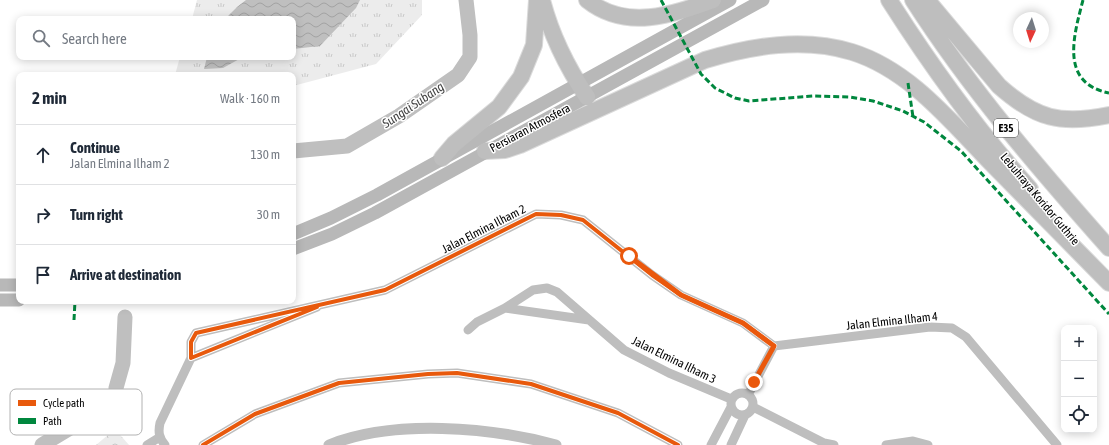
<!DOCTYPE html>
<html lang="en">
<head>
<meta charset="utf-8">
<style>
	body { margin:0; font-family:"Asap Condensed",sans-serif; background:#f6f6f7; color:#1f2937 }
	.controls { position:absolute; right:12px; bottom:12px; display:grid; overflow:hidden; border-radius:8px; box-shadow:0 2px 10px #0003 }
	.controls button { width:36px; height:36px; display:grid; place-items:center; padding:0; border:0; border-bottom:1px solid #e0e1e3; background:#fff; color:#1f2937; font:20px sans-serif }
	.compass { position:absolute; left:1013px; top:12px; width:36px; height:36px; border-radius:50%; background:#fff; box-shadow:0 2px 10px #0003; rotate:184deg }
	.stop { position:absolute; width:12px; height:12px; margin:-9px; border:3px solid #ea580c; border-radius:50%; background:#fff }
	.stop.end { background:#ea580c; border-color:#fff; box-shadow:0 1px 4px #0008 }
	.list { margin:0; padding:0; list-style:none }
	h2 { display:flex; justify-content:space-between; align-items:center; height:52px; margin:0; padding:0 16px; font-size:17px }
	h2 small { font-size:13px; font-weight:400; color:#747a83 }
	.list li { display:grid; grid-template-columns:26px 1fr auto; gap:12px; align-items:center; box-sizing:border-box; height:60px; padding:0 16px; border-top:1px solid #e0e1e3 }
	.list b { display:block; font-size:15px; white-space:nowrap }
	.list p { margin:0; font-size:13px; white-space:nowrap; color:#747a83 }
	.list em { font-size:13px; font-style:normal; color:#747a83 }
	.icon { flex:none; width:22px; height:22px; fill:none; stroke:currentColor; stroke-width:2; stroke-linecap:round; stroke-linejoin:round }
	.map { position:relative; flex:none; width:1109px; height:445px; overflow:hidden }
	.search { position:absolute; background:#fff; box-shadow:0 2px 10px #0003; left:16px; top:16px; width:280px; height:44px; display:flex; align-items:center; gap:10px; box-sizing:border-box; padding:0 14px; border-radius:8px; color:#747a83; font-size:15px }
	.panel { position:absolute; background:#fff; box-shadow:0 2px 10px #0003; left:16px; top:72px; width:280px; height:232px; border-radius:8px }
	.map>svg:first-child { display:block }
</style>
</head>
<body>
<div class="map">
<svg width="1109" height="445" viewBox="0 0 1109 445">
	<defs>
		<pattern id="grass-tufts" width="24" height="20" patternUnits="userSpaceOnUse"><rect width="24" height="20" fill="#ececec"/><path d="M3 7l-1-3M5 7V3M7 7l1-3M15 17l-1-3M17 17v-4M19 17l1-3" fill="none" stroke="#c9c9c9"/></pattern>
		<pattern id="forest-crowns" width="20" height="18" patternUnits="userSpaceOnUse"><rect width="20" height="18" fill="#ececec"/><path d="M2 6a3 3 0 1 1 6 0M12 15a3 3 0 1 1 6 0" fill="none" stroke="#c9c9c9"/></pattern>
		<pattern id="water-waves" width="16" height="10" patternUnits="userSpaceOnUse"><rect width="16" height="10" fill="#bfbfbf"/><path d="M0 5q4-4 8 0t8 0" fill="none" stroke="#a2a2a2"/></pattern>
	</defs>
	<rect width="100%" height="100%" fill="#fff"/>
	<path fill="url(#grass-tufts)" d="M197,0H422V15L376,64L293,86V75H175L180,57H293V19H192Z"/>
	<path fill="url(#forest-crowns)" d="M115,429L129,445H96Z"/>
	<path fill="url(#water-waves)" d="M246,0H360L356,8L320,46L293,49V19H225L237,7Z
		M207,57H243L223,68L204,69Z"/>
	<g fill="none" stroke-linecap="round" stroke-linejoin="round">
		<path stroke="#bfbfbf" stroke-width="15" d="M293,151L347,146L399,116L458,75L470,57V35L466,0
			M116,388L123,363L125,317
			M42,445L75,425L90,412"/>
		<g stroke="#dbdbdb" stroke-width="18">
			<path id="motorway" d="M542,0C551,35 567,67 587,97
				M587,0C626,31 672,15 713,0
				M889,0C931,66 978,131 1030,189
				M913,0C970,89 1039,169 1109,248
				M927,0L999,86C1036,119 1061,125 1109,115
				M485,151L505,150L520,145L705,60C752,46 803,37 852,52C910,70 951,122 992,164C1031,204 1070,243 1109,283
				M442,158L454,144L499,107L521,77L534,45L537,0"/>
		</g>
		<path stroke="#bebebe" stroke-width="9" d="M317,307L191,358V342L196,333L385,290L536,214L561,215L583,220L652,275L681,295L743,323L774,346
			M505,308L589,320
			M468,330L477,322L505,308L533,290L547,288L557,292L624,350L669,373L731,399
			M774,346L930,327L952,328L966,337L1057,445
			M731 404a11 11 0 1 1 22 0a11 11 0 1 1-22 0Z
			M748,395L774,346
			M753,407L824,443L834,445
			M147,445L160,437
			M165,445C159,438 158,432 160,423L191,358
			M203,445L255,414L339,383L428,374L457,373L531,384L618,413L678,445
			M711,445L731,407
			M731,445L745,415
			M886,445L913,441L928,445"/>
		<path stroke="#bebebe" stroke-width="11" d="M329,445C394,419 490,427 556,445"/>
		<path stroke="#b8b8b8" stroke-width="13" d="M293,234L331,218L377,195L730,0
			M293,249L332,234L375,213L763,0
			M0,285H19
			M0,300H19"/>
		<use href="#motorway" stroke="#bebebe" stroke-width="16"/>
		<path stroke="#00873e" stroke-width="3" stroke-dasharray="6 3" stroke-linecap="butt" d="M661,0L701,74L715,88L735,98L749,101L813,96L850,97L873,101L903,111L924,122L961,151L1109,314
			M1083,0C1074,35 1059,83 1109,93
			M908,83L913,117
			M74,320L75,301"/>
		<g stroke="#fff" stroke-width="6">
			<path id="cycleway" d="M317,307L191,358V342L196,333L385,290L536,214L561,215L583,220L652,275L681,295L743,323L774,346
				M203,445L255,414L339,383L428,374L457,373L531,384L618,413L678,445"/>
		</g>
		<use href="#cycleway" stroke="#e8590c" stroke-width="4"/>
	</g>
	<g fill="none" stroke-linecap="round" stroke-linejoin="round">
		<path stroke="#ea580c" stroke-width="5" d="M629,256L681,295L743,323L774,346L754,382"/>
	</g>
	<g text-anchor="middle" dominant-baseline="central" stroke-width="3" stroke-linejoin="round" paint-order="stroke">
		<rect fill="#fff" stroke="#4c4c4c" stroke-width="1" x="994" y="119" width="24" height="18" rx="3"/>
		<g font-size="11" font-weight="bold" fill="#000">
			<text x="1006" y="128">E35</text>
		</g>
		<g font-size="12" fill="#000" stroke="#fff">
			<text transform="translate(530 128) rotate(-28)">Persiaran Atmosfera</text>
			<text transform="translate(1040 199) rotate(50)">Lebuhraya Koridor Guthrie</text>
			<text transform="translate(484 229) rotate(-27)">Jalan Elmina Ilham 2</text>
			<text transform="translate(892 321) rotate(-6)">Jalan Elmina Ilham 4</text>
			<text transform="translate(674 360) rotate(26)">Jalan Elmina Ilham 3</text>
		</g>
		<g font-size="13" font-style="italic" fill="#444" stroke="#fff">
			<text transform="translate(413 105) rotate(-34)">Sungai Subang</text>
		</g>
	</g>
	<rect x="10" y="389" width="132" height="46" rx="6" fill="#fff" stroke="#b2b2b2" stroke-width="1"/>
	<rect x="18" y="400" width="18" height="6" fill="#e8590c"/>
	<rect x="18" y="418" width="18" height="6" fill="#00873e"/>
	<g font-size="11" fill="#000">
		<text x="43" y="407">Cycle path</text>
		<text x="43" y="425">Path</text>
	</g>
</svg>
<div class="controls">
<button>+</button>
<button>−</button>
<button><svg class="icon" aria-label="locate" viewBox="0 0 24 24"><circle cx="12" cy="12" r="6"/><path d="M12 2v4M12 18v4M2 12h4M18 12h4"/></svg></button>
</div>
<svg class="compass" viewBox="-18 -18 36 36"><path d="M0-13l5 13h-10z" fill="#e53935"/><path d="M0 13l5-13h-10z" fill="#747a83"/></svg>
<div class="stop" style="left:629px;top:256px"></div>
<div class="stop end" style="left:754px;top:382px"></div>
<div class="search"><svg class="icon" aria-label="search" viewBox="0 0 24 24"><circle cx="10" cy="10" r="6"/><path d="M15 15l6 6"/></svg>Search here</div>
<section class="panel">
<h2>2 min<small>Walk · 160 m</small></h2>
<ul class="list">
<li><svg class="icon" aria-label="ahead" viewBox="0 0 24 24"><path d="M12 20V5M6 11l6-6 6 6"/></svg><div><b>Continue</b><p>Jalan Elmina Ilham 2</p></div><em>130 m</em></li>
<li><svg class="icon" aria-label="right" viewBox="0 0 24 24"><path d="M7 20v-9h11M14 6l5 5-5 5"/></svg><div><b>Turn right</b></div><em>30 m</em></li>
<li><svg class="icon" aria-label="arrive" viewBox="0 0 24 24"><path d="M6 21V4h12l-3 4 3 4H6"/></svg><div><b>Arrive at destination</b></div></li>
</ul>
</section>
</div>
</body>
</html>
